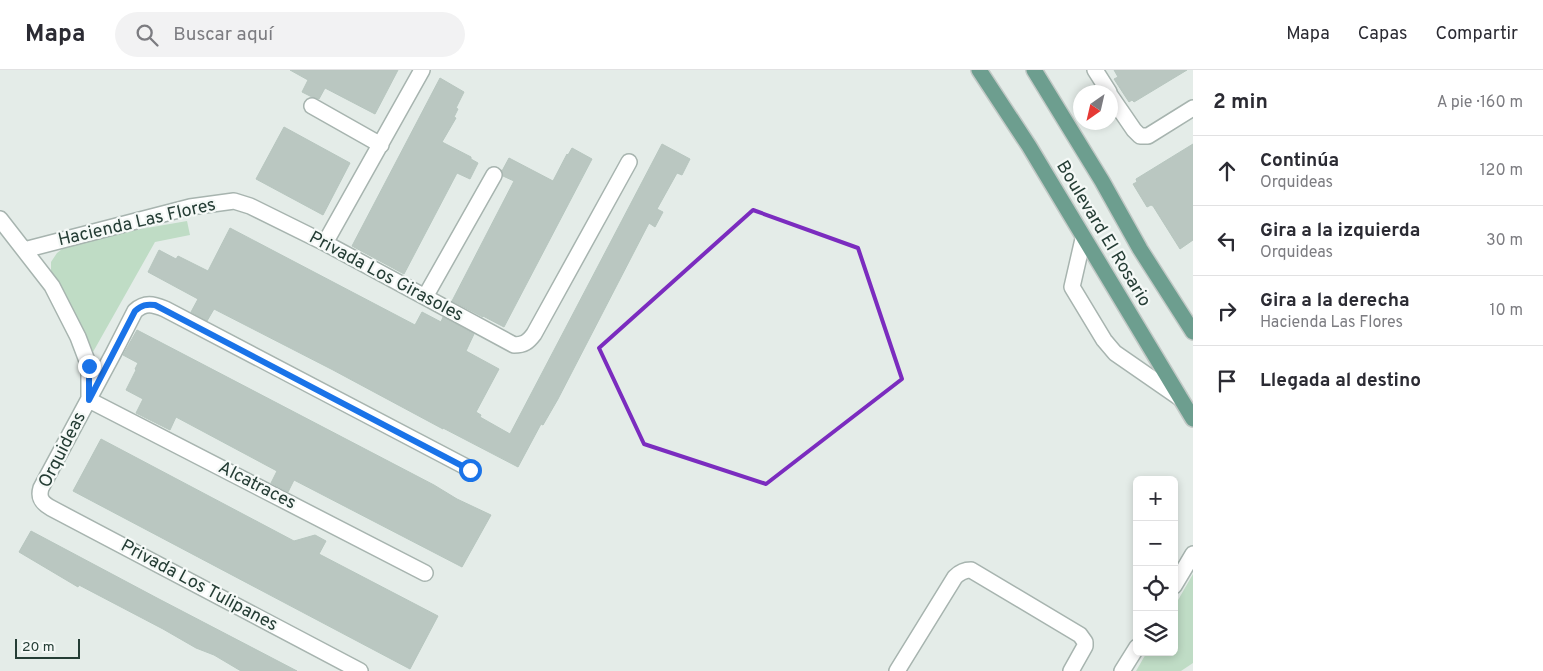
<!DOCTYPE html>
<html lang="es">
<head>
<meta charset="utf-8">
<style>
	body { margin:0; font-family:Overpass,sans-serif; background:#f2f2f3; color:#2b2b33 }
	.controls { position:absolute; right:15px; bottom:15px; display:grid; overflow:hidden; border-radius:8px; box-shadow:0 2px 8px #0003 }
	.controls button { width:45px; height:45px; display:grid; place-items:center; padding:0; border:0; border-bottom:1px solid #e1e1e2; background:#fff; color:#2b2b33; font:25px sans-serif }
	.compass { position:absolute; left:1073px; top:15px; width:45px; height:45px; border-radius:50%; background:#fff; box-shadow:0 2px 8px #0003; rotate:214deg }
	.scale { position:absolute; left:15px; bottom:12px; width:65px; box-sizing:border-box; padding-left:5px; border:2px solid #253d35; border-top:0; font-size:14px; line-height:18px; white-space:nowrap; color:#253d35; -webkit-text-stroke:4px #f5f9f7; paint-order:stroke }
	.stop { position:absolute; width:15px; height:15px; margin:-11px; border:4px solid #1a73e8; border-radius:50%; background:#fff }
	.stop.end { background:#1a73e8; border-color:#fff; box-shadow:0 1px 5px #0008 }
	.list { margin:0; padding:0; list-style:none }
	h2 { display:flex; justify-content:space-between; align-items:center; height:65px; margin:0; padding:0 20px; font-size:21px }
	h2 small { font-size:16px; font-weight:400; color:#7c7c81 }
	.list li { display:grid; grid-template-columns:32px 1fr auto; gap:15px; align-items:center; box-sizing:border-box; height:70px; padding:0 20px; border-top:1px solid #e1e1e2 }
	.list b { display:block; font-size:19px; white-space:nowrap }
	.list p { margin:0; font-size:16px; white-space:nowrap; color:#7c7c81 }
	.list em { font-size:16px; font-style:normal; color:#7c7c81 }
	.icon { flex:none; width:28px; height:28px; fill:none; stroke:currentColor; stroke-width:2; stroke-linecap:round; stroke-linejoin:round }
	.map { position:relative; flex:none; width:1193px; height:601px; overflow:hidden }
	header { display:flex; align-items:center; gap:30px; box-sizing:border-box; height:70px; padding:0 25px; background:#fff; border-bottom:1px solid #e1e1e2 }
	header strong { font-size:24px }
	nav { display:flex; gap:28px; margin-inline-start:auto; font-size:18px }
	.search { width:350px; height:45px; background:#f2f2f3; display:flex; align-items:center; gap:12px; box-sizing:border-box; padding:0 18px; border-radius:28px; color:#7c7c81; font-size:19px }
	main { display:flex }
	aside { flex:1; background:#fff }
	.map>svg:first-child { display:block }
</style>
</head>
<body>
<header>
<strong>Mapa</strong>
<div class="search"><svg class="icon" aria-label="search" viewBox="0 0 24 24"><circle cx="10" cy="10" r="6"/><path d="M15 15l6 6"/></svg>Buscar aquí</div>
<nav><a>Mapa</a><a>Capas</a><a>Compartir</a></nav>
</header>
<main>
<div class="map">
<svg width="1193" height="601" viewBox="0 0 1193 601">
	<rect width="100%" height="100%" fill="#e4ece8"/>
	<path fill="#bfdcc5" d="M187,151L190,165L155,172L93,282L72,237L58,216L51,202V192L57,183L66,176L78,170Z
		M1193,504V593L1181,601H1136L1147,582H1174V537Z"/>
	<path fill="#bac7c1" stroke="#b7c6bf" d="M290,0H398L375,44L325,18L319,29L312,27L302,22L308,10Z
		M1114,0H1187L1134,32L1132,30L1129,32L1114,9L1118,7Z
		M440,8L464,22L456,38L458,39L454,47L456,48L442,72L471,87V89L478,93L470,109L457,103L404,204L352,176Z
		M284,57L350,93L323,145L256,109Z
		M662,74L690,89L682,105L677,103L657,139L663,142L655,157L649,153L558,329L543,355L541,354L518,397L443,358V359L333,300L214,239L207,251L191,242L198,229L148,202L159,180L176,189L178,186L208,201L230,158L415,255L422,242L441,252L443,247L474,264L466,281L499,299L476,342L481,345L480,347L510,364Z
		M1193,74V170L1180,179L1153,136L1151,135L1147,137L1133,114L1137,112L1136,109Z
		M572,78L592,89L504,257L483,246V247L452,231L514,111L503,106L502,101L509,88L553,111L567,84L568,85Z
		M137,260L434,415L457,429L491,445L462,497L294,410L288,422L271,413L277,401L176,347L170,360L136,343L143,329L126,320L136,300L135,299L138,293L123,285Z
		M101,369L294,471L315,465L326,471L319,484L438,546L410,599L73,421Z
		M31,461L157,528L297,601H241L214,585L196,578L163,559L79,515L78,517L19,482Z"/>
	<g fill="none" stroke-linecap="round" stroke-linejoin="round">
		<g stroke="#a7b4af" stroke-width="18">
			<path id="minor" d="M1095,0L1109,22
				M1110,25L1134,60L1140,66H1148L1193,38
				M312,36L381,75
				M0,149L52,216L78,267L89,296V330L425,503
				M1083,169L1072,217L1104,270L1115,283L1180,328
				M325,173L422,0
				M24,180L190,137L234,131L250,136L325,173L514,275C524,275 528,272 534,264L629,92
				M425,227L494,105
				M1174,516L1193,484
				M360,601L51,438C42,433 38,428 41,418L113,284L135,241C145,232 153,234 165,239L470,399
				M897,601L955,507C960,502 964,500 971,500L1080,565L1085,572V576L1071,601
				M1122,601L1137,577"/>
		</g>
		<g stroke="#c2c9c6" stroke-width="18">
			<path id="major" d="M979,0L1029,76L1193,349
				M1034,0L1102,111L1140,179L1193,262"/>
		</g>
		<use href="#minor" stroke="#fff" stroke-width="15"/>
		<use href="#major" stroke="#6d9e8f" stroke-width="15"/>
	</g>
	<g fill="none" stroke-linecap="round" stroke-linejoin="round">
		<path stroke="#1a73e8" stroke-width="6" d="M89,296V330L135,241C142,235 146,234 155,235L470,400"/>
	</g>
	<path fill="none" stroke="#7b2cbf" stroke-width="4" stroke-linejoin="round" d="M753,140L858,178L902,309L766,414L644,374L599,278Z"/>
	<g text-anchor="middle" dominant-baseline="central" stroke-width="4.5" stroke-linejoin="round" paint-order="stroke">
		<g font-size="18" fill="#253d35" stroke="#f5f9f7">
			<text transform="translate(137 153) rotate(-13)">Hacienda Las Flores</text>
			<text transform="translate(1103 164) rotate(59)">Boulevard El Rosario</text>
			<text transform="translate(386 207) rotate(28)">Privada Los Girasoles</text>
			<text transform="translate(63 380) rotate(-63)">Orquideas</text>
			<text transform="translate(257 416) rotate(27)">Alcatraces</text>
			<text transform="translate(199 516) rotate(28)">Privada Los Tulipanes</text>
		</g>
	</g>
</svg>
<div class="controls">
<button>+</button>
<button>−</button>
<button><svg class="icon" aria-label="locate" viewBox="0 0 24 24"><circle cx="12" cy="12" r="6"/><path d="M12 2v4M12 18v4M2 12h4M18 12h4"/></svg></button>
<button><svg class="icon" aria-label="layers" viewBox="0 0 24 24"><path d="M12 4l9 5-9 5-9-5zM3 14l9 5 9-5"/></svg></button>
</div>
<svg class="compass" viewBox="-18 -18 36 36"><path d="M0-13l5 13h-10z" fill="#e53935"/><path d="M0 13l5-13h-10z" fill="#7c7c81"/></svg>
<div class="scale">20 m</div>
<div class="stop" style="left:470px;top:400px"></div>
<div class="stop end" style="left:89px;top:296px"></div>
</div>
<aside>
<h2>2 min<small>A pie · 160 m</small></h2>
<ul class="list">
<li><svg class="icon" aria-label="ahead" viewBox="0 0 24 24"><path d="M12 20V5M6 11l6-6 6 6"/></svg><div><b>Continúa</b><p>Orquideas</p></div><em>120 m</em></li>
<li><svg class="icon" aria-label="left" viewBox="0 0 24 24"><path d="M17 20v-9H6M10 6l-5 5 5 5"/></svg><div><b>Gira a la izquierda</b><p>Orquideas</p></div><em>30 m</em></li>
<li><svg class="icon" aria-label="right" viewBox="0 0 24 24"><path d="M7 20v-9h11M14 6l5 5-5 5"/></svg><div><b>Gira a la derecha</b><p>Hacienda Las Flores</p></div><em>10 m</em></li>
<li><svg class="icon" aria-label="arrive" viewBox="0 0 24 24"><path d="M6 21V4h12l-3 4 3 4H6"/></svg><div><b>Llegada al destino</b></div></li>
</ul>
</aside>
</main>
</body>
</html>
